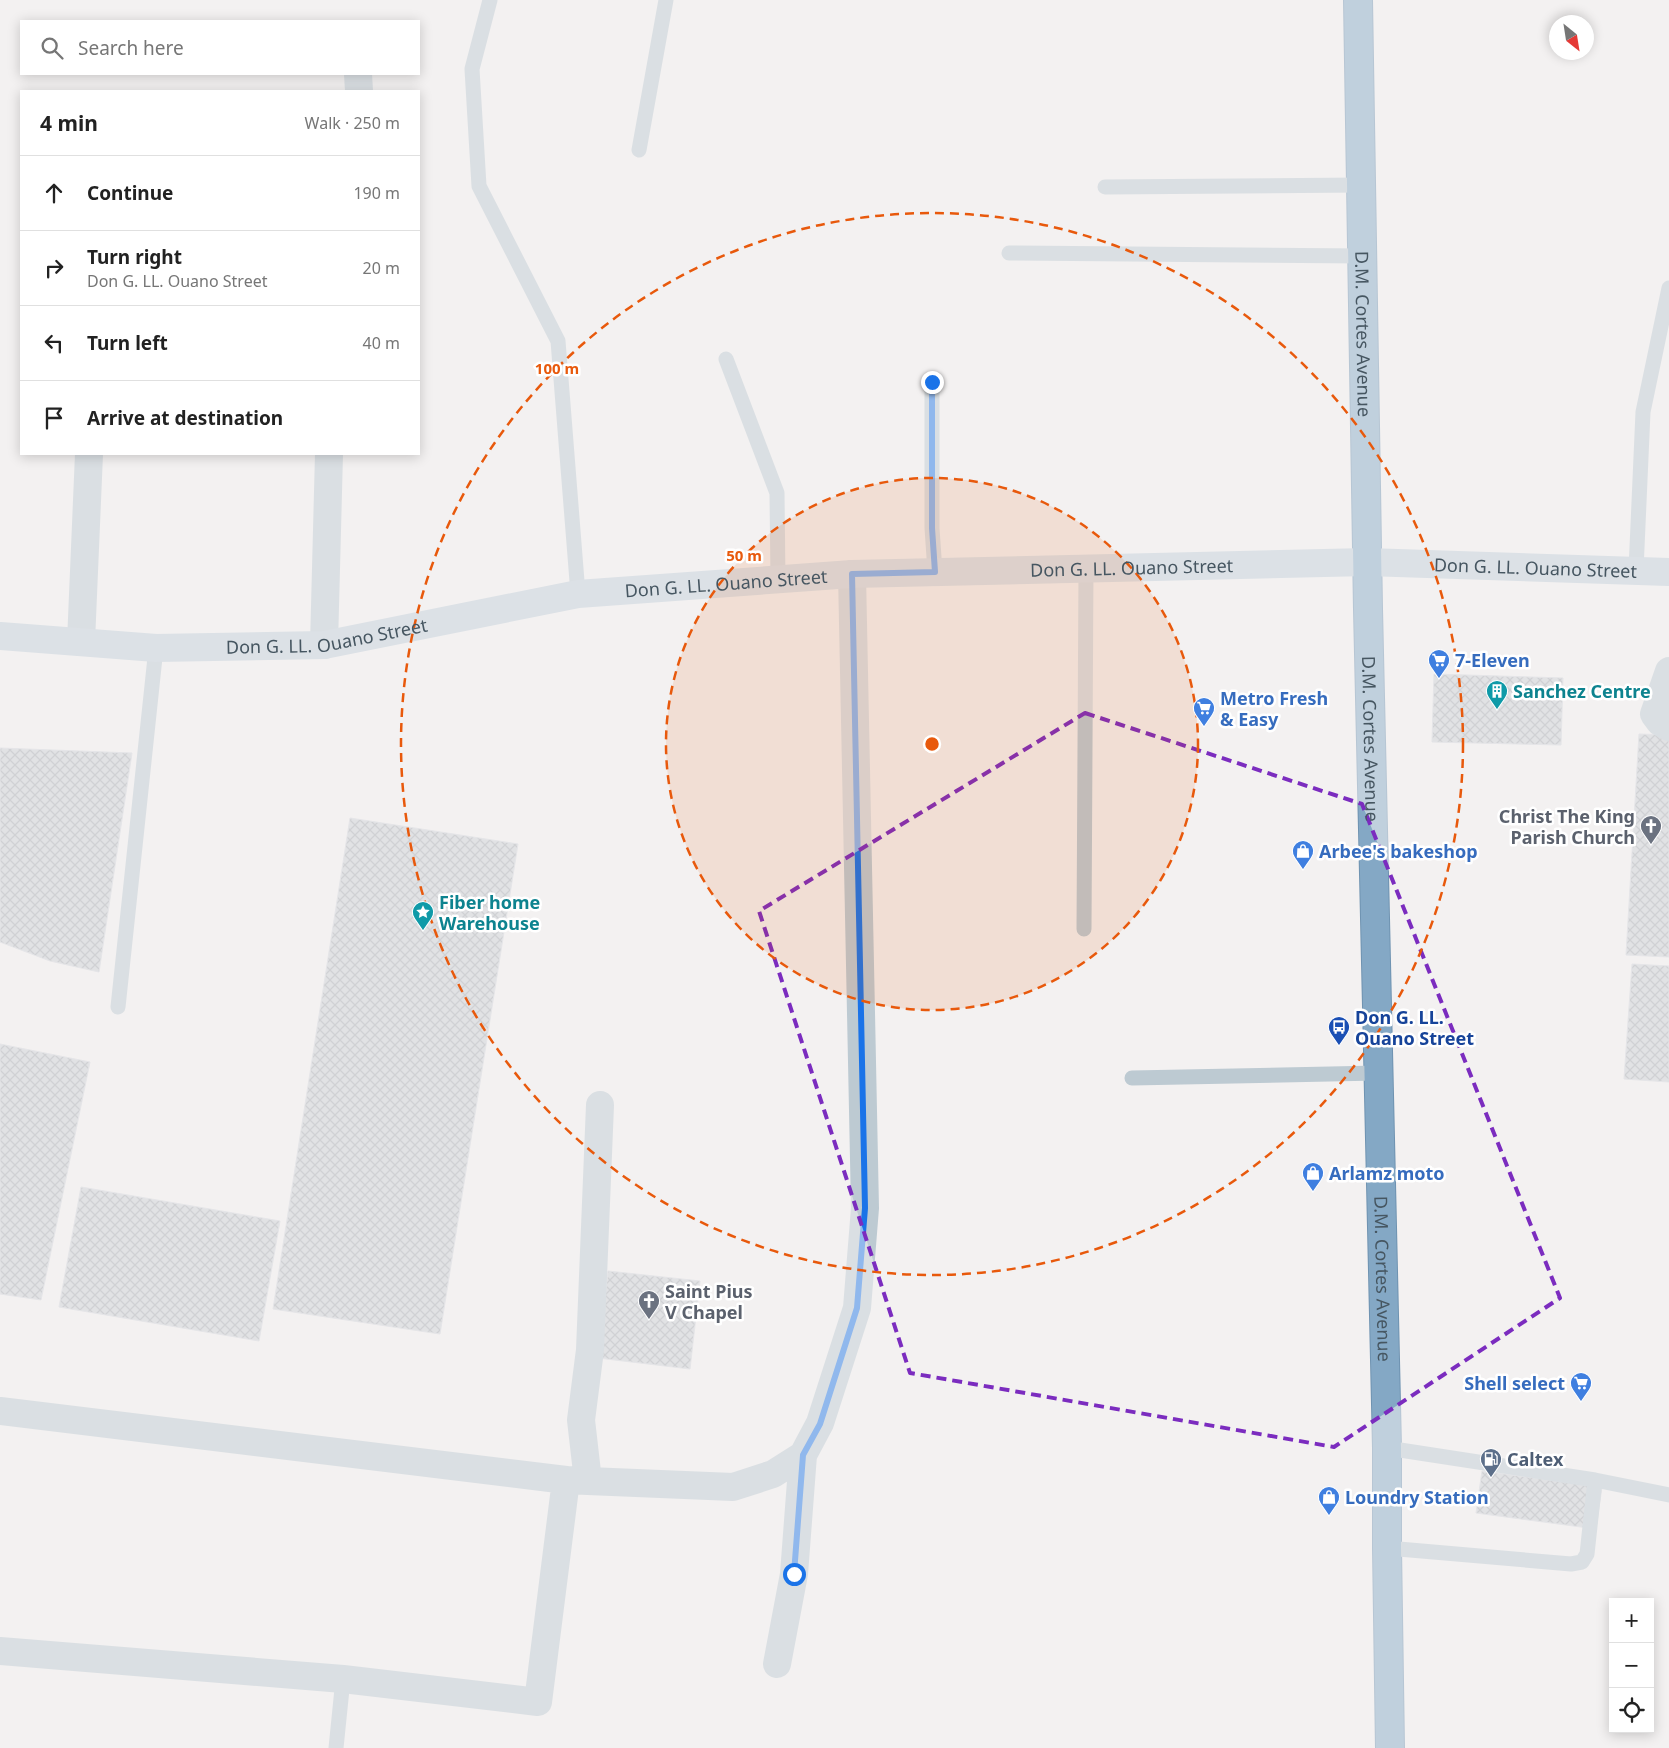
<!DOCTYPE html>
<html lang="en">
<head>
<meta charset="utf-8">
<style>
	body { margin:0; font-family:"Noto Sans",sans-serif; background:#f6f6f6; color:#222 }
	.controls { position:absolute; right:15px; bottom:15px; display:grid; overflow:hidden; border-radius:0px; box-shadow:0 2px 12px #0003 }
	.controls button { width:45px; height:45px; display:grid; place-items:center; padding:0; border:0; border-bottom:1px solid #e0e0e0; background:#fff; color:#222; font:25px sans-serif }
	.compass { position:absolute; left:1549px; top:15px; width:45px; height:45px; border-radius:50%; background:#fff; box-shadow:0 2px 12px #0003; rotate:150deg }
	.stop { position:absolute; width:15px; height:15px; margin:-11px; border:4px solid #1a73e8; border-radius:50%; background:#fff }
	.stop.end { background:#1a73e8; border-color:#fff; box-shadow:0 1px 5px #0008 }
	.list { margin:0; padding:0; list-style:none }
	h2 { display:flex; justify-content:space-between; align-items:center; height:65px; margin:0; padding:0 20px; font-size:21px }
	h2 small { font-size:16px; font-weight:400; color:#767676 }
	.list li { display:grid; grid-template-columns:32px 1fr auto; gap:15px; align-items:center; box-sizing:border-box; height:75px; padding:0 20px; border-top:1px solid #e0e0e0 }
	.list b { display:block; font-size:19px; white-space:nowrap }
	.list p { margin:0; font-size:16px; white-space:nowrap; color:#767676 }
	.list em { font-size:16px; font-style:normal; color:#767676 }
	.icon { flex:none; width:28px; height:28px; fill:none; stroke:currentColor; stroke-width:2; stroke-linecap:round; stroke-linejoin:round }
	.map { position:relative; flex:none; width:1669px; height:1748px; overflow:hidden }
	.search { position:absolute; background:#fff; box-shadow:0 2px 12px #0003; left:20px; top:20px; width:400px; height:55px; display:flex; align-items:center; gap:12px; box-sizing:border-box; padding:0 18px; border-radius:0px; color:#767676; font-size:19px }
	.panel { position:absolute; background:#fff; box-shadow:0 2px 12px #0003; left:20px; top:90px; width:400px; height:365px; border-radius:0px }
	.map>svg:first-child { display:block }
</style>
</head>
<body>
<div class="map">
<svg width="1669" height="1748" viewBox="0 0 1669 1748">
	<defs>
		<pattern id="building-cross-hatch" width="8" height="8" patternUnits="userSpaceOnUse" patternTransform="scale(1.25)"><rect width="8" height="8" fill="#ccd0d6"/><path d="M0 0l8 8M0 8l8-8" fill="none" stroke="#a7acb1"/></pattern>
	</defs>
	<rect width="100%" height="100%" fill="#f3f1f1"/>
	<path fill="url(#building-cross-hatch)" stroke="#d4d7dd" d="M1434,674L1563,678L1561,745L1432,742Z
		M1639,734L1669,735V957L1626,955Z
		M0,748L132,753L99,972L50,961L0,942Z
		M350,818L518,844L440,1334L273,1309Z
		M1632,964L1669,966V1082L1624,1079Z
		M0,1044L90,1062L41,1300L0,1294Z
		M81,1187L280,1221L259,1341L59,1307Z
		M608,1271L700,1281L690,1369L598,1358Z
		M1482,1471L1602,1487L1596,1529L1476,1513Z"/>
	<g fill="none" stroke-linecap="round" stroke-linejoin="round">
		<g stroke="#6f93b1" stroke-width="30">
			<g id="highway">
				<path id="s2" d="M1358,0L1368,609L1387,1448V1548L1390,1748"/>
			</g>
		</g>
		<path stroke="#bdcad2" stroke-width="15" d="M490,0L472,69L479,186L558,341L578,594
			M639,150L666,0
			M1105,187L1362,185
			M1009,253L1363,256
			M726,359L777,493L778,580
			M932,382V528L935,572
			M1636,570L1643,412L1669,288
			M1084,929L1086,568
			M118,1007L156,648
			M1132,1078L1378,1073
			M1387,1448L1595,1480L1669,1495
			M1387,1548L1571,1564L1582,1562L1587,1554L1595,1480
			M336,1748L343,1679"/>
		<path stroke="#bdcad2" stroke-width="28" d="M358,74L359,91
			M81,642L89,454
			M324,645L329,454
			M1669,671L1654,714L1660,722L1669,727
			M0,1411L566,1480L588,1481L733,1487L773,1474L803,1455L820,1423L857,1308L865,1208L852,574
			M588,1481L581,1420L590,1350L600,1105
			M0,1651L343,1679L538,1702L566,1480
			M777,1664L794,1574L803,1455"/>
		<path stroke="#c0ced9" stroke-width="28" id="s1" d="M0,636L156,648L324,645L578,594L852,574L1367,562L1669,572"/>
		<use href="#highway" stroke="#84a8c5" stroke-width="28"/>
	</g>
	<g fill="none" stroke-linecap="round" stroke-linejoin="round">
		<path stroke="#1a73e8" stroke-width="6" d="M794,1574L803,1455L820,1424L857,1308L865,1208L852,574L935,572L932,528V382"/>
	</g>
	<path d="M0 0H1669V1748H0ZM1085,713L1362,804L1560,1298L1334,1447L910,1373L759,911Z" fill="#f3f1f1" fill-opacity=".55" fill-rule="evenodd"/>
	<path fill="none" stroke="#7b2cbf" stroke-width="4" stroke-dasharray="10 6" stroke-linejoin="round" d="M1085,713L1362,804L1560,1298L1334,1447L910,1373L759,911Z"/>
	<circle cx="932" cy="744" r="266" fill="#e8590c" fill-opacity=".12"/>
	<g fill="none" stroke="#e8590c" stroke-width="2.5" stroke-dasharray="9 6">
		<circle cx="932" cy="744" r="266"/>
		<circle cx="932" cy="744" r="531"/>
	</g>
	<defs>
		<g id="supermarket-pin" transform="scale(1.125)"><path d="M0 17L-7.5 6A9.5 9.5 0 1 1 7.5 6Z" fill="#3f7fe0" stroke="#fff"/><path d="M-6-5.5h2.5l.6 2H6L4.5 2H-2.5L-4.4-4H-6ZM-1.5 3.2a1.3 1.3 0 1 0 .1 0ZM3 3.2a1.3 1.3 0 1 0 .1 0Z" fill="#fff"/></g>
		<g id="building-pin" transform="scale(1.125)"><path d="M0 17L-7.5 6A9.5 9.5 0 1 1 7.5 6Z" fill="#0f9aa8" stroke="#fff"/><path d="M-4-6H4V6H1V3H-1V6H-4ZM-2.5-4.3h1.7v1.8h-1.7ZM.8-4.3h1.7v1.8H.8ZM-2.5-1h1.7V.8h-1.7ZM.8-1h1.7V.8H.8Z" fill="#fff"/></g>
		<g id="church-pin" transform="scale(1.125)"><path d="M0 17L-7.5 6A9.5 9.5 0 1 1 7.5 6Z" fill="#6b7280" stroke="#fff"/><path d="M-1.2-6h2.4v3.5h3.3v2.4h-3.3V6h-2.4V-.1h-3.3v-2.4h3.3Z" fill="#fff"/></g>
		<g id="shop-pin" transform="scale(1.125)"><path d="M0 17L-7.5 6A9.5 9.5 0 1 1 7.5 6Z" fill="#3f7fe0" stroke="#fff"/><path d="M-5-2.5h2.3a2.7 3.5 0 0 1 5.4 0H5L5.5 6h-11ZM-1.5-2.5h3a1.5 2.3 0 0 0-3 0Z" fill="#fff"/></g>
		<g id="sight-pin" transform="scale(1.125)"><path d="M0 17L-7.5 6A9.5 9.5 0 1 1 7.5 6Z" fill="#0f9aa8" stroke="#fff"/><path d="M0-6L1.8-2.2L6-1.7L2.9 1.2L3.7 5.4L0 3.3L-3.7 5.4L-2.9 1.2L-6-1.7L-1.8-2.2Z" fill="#fff"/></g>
		<g id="bus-pin" transform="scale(1.125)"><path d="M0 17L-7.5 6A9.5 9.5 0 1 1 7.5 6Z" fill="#1a4fb4" stroke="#fff"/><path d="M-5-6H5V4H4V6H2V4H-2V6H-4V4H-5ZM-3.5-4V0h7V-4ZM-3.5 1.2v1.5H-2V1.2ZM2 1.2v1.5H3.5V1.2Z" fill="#fff"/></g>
		<g id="fuel-pin" transform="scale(1.125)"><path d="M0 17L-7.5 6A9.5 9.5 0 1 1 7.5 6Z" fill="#5c6f8a" stroke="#fff"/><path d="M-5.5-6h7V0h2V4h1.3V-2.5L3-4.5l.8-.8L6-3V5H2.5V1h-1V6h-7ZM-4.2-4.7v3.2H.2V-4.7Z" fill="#fff"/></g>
	</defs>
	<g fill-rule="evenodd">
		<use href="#supermarket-pin" x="1439" y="660"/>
		<use href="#building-pin" x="1497" y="691"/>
		<use href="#supermarket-pin" x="1204" y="708"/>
		<use href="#church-pin" x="1651" y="826"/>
		<use href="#shop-pin" x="1303" y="851"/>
		<use href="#sight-pin" x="423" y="912"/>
		<use href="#bus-pin" x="1339" y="1027"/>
		<use href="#shop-pin" x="1313" y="1173"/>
		<use href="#church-pin" x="649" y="1301"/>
		<use href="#supermarket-pin" x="1581" y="1383"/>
		<use href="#fuel-pin" x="1491" y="1459"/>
		<use href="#shop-pin" x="1329" y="1497"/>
	</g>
	<g text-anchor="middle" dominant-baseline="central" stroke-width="5" stroke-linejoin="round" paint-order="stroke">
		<g font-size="18" fill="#465661" stroke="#fff">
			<text stroke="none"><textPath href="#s2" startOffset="334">D.M. Cortes Avenue</textPath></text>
			<text stroke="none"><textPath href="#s1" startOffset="1138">Don G. LL. Ouano Street</textPath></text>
			<text stroke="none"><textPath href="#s1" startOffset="1542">Don G. LL. Ouano Street</textPath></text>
			<text stroke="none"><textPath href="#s1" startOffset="732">Don G. LL. Ouano Street</textPath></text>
			<text stroke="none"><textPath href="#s1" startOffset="328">Don G. LL. Ouano Street</textPath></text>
			<text stroke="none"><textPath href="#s2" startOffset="739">D.M. Cortes Avenue</textPath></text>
			<text stroke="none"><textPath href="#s2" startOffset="1279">D.M. Cortes Avenue</textPath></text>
		</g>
		<g font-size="18" font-weight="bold" fill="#366cbe" stroke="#fff" text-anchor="start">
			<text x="1455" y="660">7-Eleven</text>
			<text x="1220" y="698">Metro Fresh<tspan x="1220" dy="21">&amp; Easy</tspan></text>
			<text x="1319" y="851">Arbee's bakeshop</text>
			<text x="1329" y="1173">Arlamz moto</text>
			<text x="1565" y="1383" text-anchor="end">Shell select</text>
			<text x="1345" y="1497">Loundry Station</text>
		</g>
		<g font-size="18" font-weight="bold" fill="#0d838f" stroke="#fff" text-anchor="start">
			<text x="1513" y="691">Sanchez Centre</text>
			<text x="439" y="902">Fiber home<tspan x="439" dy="21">Warehouse</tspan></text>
		</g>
		<g font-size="18" font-weight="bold" fill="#5b616d" stroke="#fff" text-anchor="end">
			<text x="1635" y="816">Christ The King<tspan x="1635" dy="21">Parish Church</tspan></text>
			<text x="665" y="1291" text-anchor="start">Saint Pius<tspan x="665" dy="21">V Chapel</tspan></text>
		</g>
		<g font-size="18" font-weight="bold" fill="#164399" stroke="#fff" text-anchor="start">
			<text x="1355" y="1017">Don G. LL.<tspan x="1355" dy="21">Ouano Street</tspan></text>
		</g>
		<g font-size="18" font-weight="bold" fill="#4e5e75" stroke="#fff" text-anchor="start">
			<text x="1507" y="1459">Caltex</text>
		</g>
	</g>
	<circle cx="932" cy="744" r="8" fill="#e8590c" stroke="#fff" stroke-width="2.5"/>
	<g font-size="15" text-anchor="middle" font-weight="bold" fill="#e8590c" stroke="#fff" stroke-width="5" stroke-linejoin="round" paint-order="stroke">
		<text x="557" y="374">100 m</text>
		<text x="744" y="561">50 m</text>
	</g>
</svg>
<div class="controls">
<button>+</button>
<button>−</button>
<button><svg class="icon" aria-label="locate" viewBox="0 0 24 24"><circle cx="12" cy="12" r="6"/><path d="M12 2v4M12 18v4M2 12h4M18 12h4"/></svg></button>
</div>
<svg class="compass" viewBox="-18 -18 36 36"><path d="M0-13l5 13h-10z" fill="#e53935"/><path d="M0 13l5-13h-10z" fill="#767676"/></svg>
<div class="stop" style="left:794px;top:1574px"></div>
<div class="stop end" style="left:932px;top:382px"></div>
<div class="search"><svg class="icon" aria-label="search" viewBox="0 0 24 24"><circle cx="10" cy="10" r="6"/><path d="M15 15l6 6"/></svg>Search here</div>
<section class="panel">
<h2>4 min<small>Walk · 250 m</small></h2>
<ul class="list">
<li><svg class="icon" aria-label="ahead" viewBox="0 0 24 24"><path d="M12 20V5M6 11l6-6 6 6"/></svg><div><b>Continue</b></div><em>190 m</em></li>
<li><svg class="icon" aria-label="right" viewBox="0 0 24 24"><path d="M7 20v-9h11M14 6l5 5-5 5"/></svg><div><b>Turn right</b><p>Don G. LL. Ouano Street</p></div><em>20 m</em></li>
<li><svg class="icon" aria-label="left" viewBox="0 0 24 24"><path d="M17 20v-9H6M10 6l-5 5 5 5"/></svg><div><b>Turn left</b></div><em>40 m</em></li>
<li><svg class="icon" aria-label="arrive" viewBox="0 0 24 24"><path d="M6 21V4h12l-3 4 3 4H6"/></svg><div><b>Arrive at destination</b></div></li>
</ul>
</section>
</div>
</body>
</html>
